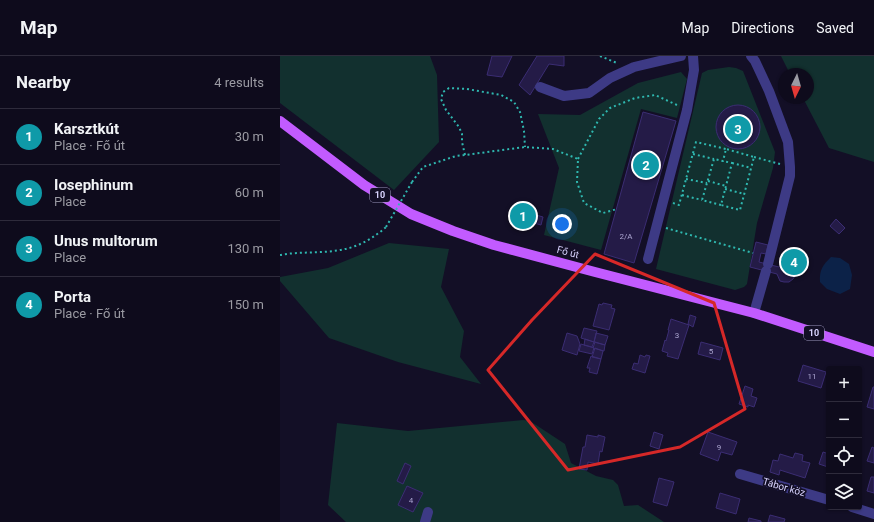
<!DOCTYPE html>
<html lang="en">
<head>
<meta charset="utf-8">
<style>
	body { margin:0; font-family:Roboto,sans-serif; background:#1c1929; color:#f1f3f6 }
	.controls { position:absolute; right:12px; bottom:12px; display:grid; overflow:hidden; border-radius:4px; box-shadow:0 1px 3px #0004 }
	.controls button { width:36px; height:36px; display:grid; place-items:center; padding:0; border:0; border-bottom:1px solid #2e2b3b; background:#0e0b1c; color:#f1f3f6; font:20px sans-serif }
	.compass { position:absolute; left:498px; top:12px; width:36px; height:36px; border-radius:50%; background:#0e0b1c; box-shadow:0 1px 3px #0004; rotate:185deg }
	.you { position:absolute; left:282px; top:168px; width:14px; height:14px; margin:-10px; border:3px solid #fff; border-radius:50%; background:#1a73e8; box-shadow:0 0 0 6px #1a73e833 }
	.badge { display:grid; place-items:center; width:26px; height:26px; border-radius:50%; background:#8c9099; color:#fff; font-size:13px; font-weight:700 }
	.pin { position:absolute; translate:-50% -50%; border:2px solid #fff; box-shadow:0 1px 4px #0006 }
	.list { margin:0; padding:0; list-style:none }
	h2 { display:flex; justify-content:space-between; align-items:center; height:52px; margin:0; padding:0 16px; font-size:17px }
	h2 small { font-size:13px; font-weight:400; color:#9b9ba3 }
	.list li { display:grid; grid-template-columns:26px 1fr auto; gap:12px; align-items:center; box-sizing:border-box; height:56px; padding:0 16px; border-top:1px solid #2e2b3b }
	.list b { display:block; font-size:15px; white-space:nowrap }
	.list p { margin:0; font-size:13px; white-space:nowrap; color:#9b9ba3 }
	.list em { font-size:13px; font-style:normal; color:#9b9ba3 }
	.icon { flex:none; width:22px; height:22px; fill:none; stroke:currentColor; stroke-width:2; stroke-linecap:round; stroke-linejoin:round }
	.map { position:relative; flex:none; width:594px; height:466px; overflow:hidden }
	header { display:flex; align-items:center; gap:24px; box-sizing:border-box; height:56px; padding:0 20px; background:#0e0b1c; border-bottom:1px solid #2e2b3b }
	header strong { font-size:19px }
	nav { display:flex; gap:22px; margin-inline-start:auto; font-size:14px }
	main { display:flex }
	aside { flex:1; background:#0e0b1c }
	.map>svg:first-child { display:block }
</style>
</head>
<body>
<header>
<strong>Map</strong>
<nav><a>Map</a><a>Directions</a><a>Saved</a></nav>
</header>
<main>
<aside>
<h2>Nearby<small>4 results</small></h2>
<ul class="list">
<li><span class="badge" style="background:#0f9aa8">1</span><div><b>Karsztkút</b><p>Place · Fő út</p></div><em>30 m</em></li>
<li><span class="badge" style="background:#0f9aa8">2</span><div><b>Iosephinum</b><p>Place</p></div><em>60 m</em></li>
<li><span class="badge" style="background:#0f9aa8">3</span><div><b>Unus multorum</b><p>Place</p></div><em>130 m</em></li>
<li><span class="badge" style="background:#0f9aa8">4</span><div><b>Porta</b><p>Place · Fő út</p></div><em>150 m</em></li>
</ul>
</aside>
<div class="map">
<svg width="594" height="466" viewBox="0 0 594 466">
	<rect width="100%" height="100%" fill="#130f26"/>
	<path fill="#12302f" d="M0,0H150L157,19L159,86L114,134L0,47Z
		M501,0H594V106L549,92L523,42H528V18H510Z
		M449,11L456,12L463,15L495,96L493,112L477,167L467,228L464,231L455,234L376,213L422,17L428,14Z
		M401,16L407,23L397,62L361,53L321,194L264,179L279,112L258,58L300,59L358,27Z
		M109,187L169,193L161,231L184,275L180,301L201,328L118,306L49,282L0,225V221L48,212Z
		M243,364L250,365L285,388L291,407L316,420L333,424L338,429L344,450L358,449L384,466H66L48,449L57,367L128,375Z"/>
	<path fill="#0c2248" d="M551,201L560,202L569,208L572,219L570,233L560,238L547,233L540,226C539,214 543,209 551,201Z"/>
	<path fill="#241b47" stroke="#3b2d73" d="M212,0H232L222,21L207,19Z
		M257,0H284V10L269,8L250,39L239,29Z
		M436 71a22 22 0 1 1 44 0a22 22 0 1 1-44 0Z
		M363,56L396,65L354,207L324,198Z
		M237,150L254,155L249,170L232,166Z
		M256,159L263,161L261,169L254,167Z
		M556,163L565,172L559,178L550,170Z
		M476,186L488,189L486,198L481,197L479,206L499,211L503,207L506,206L509,207L513,192L522,194L515,220L513,223L509,226H504L500,225L497,218L470,211Z
		M323,247L332,249L331,252L335,253L329,274L313,270L319,248L322,249Z
		M410,259L416,261L413,271L408,268Z
		M391,263L409,269L398,303L387,300L388,297L382,295L385,284L386,285L389,274H388Z
		M304,272L317,275L314,286L301,282Z
		M287,277L297,280L300,288L297,299L282,294Z
		M316,277L328,280L325,289L314,286Z
		M305,283L314,286L312,291L304,289Z
		M315,286L325,289L324,295L313,292Z
		M421,286L443,292L440,304L418,298Z
		M301,288L314,292L312,298L299,295Z
		M315,292L323,295L321,303L312,301Z
		M360,299L365,301L366,299L370,300L365,317L352,313L354,307L358,308Z
		M311,300L321,303L317,318L309,316L310,312H307Z
		M523,309L546,316L541,332L518,325Z
		M465,330L473,333L471,340L477,342L474,351L468,349V351L459,348Z
		M593,331H594V353L587,351Z
		M374,376L383,379L379,393L370,390Z
		M428,376L457,386L452,399L441,396L438,405L420,398Z
		M307,379L318,381V379L325,381L322,396L320,395L318,408L308,406L307,414L299,413L303,391H305Z
		M592,391L594,392V407L587,405Z
		M543,396L549,398L548,411L539,408Z
		M515,397L523,399L522,405L530,407L525,422L500,414L499,419L490,416L493,404L498,405L500,398L513,402Z
		M125,407L131,410L123,428L117,425Z
		M591,421H594V437L587,435Z
		M379,422L394,426L387,450L373,446Z
		M127,430L143,437L133,456L118,449Z
		M440,437L460,443L456,458L436,452Z
		M490,459L505,463L504,466H488Z
		M469,462L481,465V466H468Z"/>
	<g fill="none" stroke-linecap="round" stroke-linejoin="round">
		<path stroke="#2fb8b0" stroke-width="2" stroke-dasharray="2 3" stroke-linecap="butt" d="M320,0L337,7
			M413,98L434,103
			M185,99L182,86V78L179,71L166,54L161,43L163,36L169,32L187,33L221,39L234,46L240,56L244,75L245,91
			M474,101L500,108
			M298,103L319,63L330,52L355,42L375,39L397,49
			M452,107L471,112
			M406,123L427,127
			M428,125L446,130
			M132,126L143,111L176,100L185,99L245,91L273,93L298,103L297,126L304,147L323,157L337,153
			M445,133L464,138
			M402,139L422,144
			M393,147L399,149L416,86L446,93
			M441,149L422,144L434,103L443,105L446,93L474,101L460,154L441,149L452,107L443,105
			M386,172L473,197
			M0,199C21,195 44,198 65,193C80,190 95,181 106,171"/>
		<path stroke="#3d3a85" stroke-width="10" d="M471,0L475,5L489,35L508,86L510,111V120L488,208
			M260,31L284,40L309,37L330,22L354,11L401,0
			M368,203L407,54L414,14L413,0
			M474,257L486,215
			M460,418L549,444
			M572,451L594,458
			M145,466L148,456"/>
		<path stroke="#c25bff" stroke-width="10" d="M0,65L84,129L131,158L173,175L214,189L315,216L474,257L594,296"/>
		<path stroke="#2fb8b0" stroke-width="2" stroke-dasharray="2 3" stroke-linecap="butt" d="M106,171L132,126"/>
	</g>
	<path fill="none" stroke="#d62828" stroke-width="3" stroke-linejoin="round" d="M315,198L434,247L465,353L400,391L288,414L208,314L252,264Z"/>
	<g text-anchor="middle" dominant-baseline="central" stroke-width="3.5" stroke-linejoin="round" paint-order="stroke">
		<g font-size="8" fill="#aca6d1">
			<text x="346" y="180">2/A</text>
			<text x="397" y="279">3</text>
			<text x="431" y="295">5</text>
			<text x="532" y="320">11</text>
			<text x="439" y="391">9</text>
			<text x="131" y="444">4</text>
		</g>
		<g fill="#130f26" stroke="#9e99be" stroke-width="1">
			<rect x="90" y="132" width="20" height="14" rx="3"/>
			<rect x="524" y="270" width="20" height="14" rx="3"/>
		</g>
		<g font-size="9" font-weight="bold" fill="#d9d4ff">
			<text x="100" y="139">10</text>
			<text x="534" y="277">10</text>
		</g>
		<g font-size="10" fill="#d9d4ff" stroke="#130f26">
			<text transform="translate(288 196) rotate(15)">Fő út</text>
			<text transform="translate(504 431) rotate(16)">Tábor köz</text>
		</g>
	</g>
</svg>
<div class="controls">
<button>+</button>
<button>−</button>
<button><svg class="icon" aria-label="locate" viewBox="0 0 24 24"><circle cx="12" cy="12" r="6"/><path d="M12 2v4M12 18v4M2 12h4M18 12h4"/></svg></button>
<button><svg class="icon" aria-label="layers" viewBox="0 0 24 24"><path d="M12 4l9 5-9 5-9-5zM3 14l9 5 9-5"/></svg></button>
</div>
<svg class="compass" viewBox="-18 -18 36 36"><path d="M0-13l5 13h-10z" fill="#e53935"/><path d="M0 13l5-13h-10z" fill="#9b9ba3"/></svg>
<div class="you"></div>
<div class="pin badge" style="left:243px;top:160px;background:#0f9aa8">1</div>
<div class="pin badge" style="left:366px;top:109px;background:#0f9aa8">2</div>
<div class="pin badge" style="left:458px;top:73px;background:#0f9aa8">3</div>
<div class="pin badge" style="left:514px;top:206px;background:#0f9aa8">4</div>
</div>
</main>
</body>
</html>
